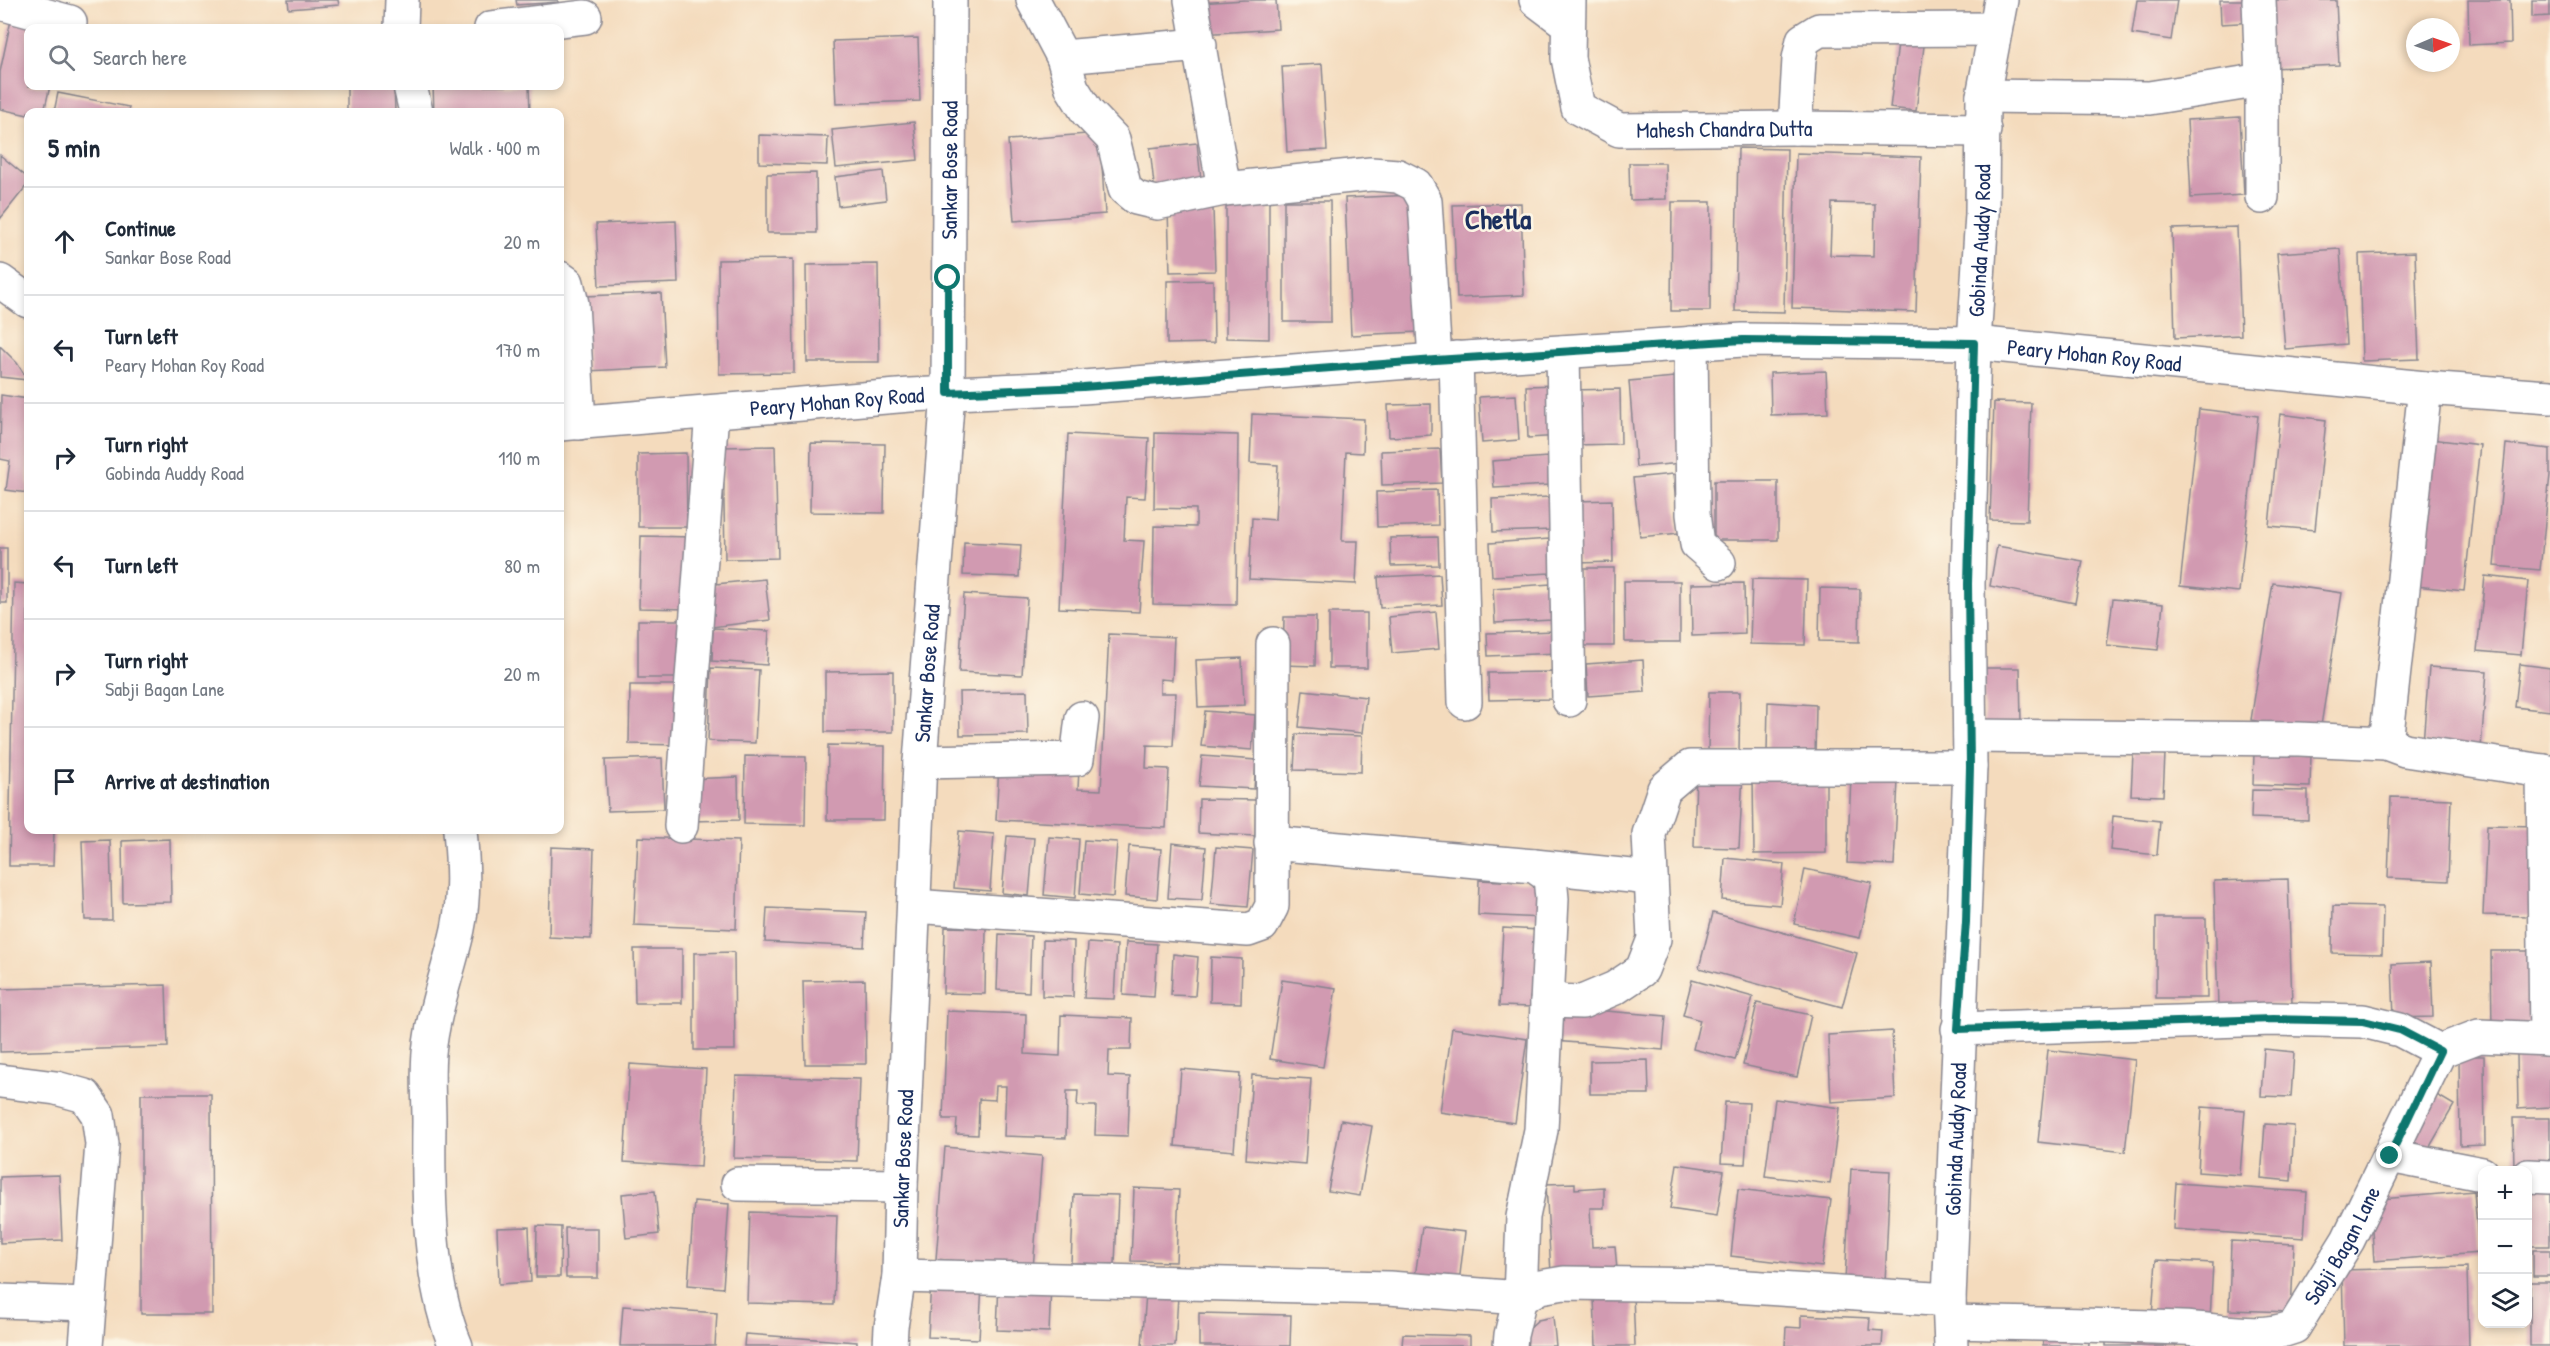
<!DOCTYPE html>
<html lang="en">
<head>
<meta charset="utf-8">
<style>
	body { margin:0; font-family:"Patrick Hand",sans-serif; background:#f6f6f7; color:#1f2937 }
	.controls { position:absolute; right:18px; bottom:18px; display:grid; overflow:hidden; border-radius:12px; box-shadow:0 3px 9px #0003 }
	.controls button { width:54px; height:54px; display:grid; place-items:center; padding:0; border:0; border-bottom:2px solid #e0e1e3; background:#fff; color:#1f2937; font:30px sans-serif }
	.compass { position:absolute; left:2406px; top:18px; width:54px; height:54px; border-radius:50%; background:#fff; box-shadow:0 3px 9px #0003; rotate:88deg }
	.stop { position:absolute; width:18px; height:18px; margin:-14px; border:4px solid #0f766e; border-radius:50%; background:#fff }
	.stop.end { background:#0f766e; border-color:#fff; box-shadow:0 2px 6px #0008 }
	.list { margin:0; padding:0; list-style:none }
	h2 { display:flex; justify-content:space-between; align-items:center; height:78px; margin:0; padding:0 24px; font-size:26px }
	h2 small { font-size:20px; font-weight:400; color:#747a83 }
	.list li { display:grid; grid-template-columns:39px 1fr auto; gap:18px; align-items:center; box-sizing:border-box; height:108px; padding:0 24px; border-top:2px solid #e0e1e3 }
	.list b { display:block; font-size:22px; white-space:nowrap }
	.list p { margin:0; font-size:20px; white-space:nowrap; color:#747a83 }
	.list em { font-size:20px; font-style:normal; color:#747a83 }
	.icon { flex:none; width:33px; height:33px; fill:none; stroke:currentColor; stroke-width:2; stroke-linecap:round; stroke-linejoin:round }
	.map { position:relative; flex:none; width:2550px; height:1346px; overflow:hidden }
	.search { position:absolute; background:#fff; box-shadow:0 3px 9px #0003; left:24px; top:24px; width:540px; height:66px; display:flex; align-items:center; gap:15px; box-sizing:border-box; padding:0 21px; border-radius:12px; color:#747a83; font-size:22px }
	.panel { position:absolute; background:#fff; box-shadow:0 3px 9px #0003; left:24px; top:108px; width:540px; height:726px; border-radius:12px }
	.map>svg:first-child { display:block }
</style>
</head>
<body>
<div class="map">
<svg width="2550" height="1346" viewBox="0 0 2550 1346">
	<rect width="100%" height="100%" fill="#fcf5e5"/>
	<filter id="ink" filterUnits="userSpaceOnUse"><feTurbulence type="fractalNoise" baseFrequency=".0167" numOctaves="2"/><feDisplacementMap in="SourceGraphic" scale="12" xChannelSelector="R" yChannelSelector="G"/><feConvolveMatrix kernelMatrix="1 2 1 2 8 2 1 2 1" color-interpolation-filters="sRGB"/></filter>
	<filter id="wash" filterUnits="userSpaceOnUse"><feTurbulence type="fractalNoise" baseFrequency=".008" numOctaves="4" result="noise"/><feDisplacementMap in="SourceGraphic" scale="24" xChannelSelector="R" yChannelSelector="G"/><feGaussianBlur stdDeviation="1.35" result="paint"/><feColorMatrix in="noise" values="0 0 0 0 0 0 0 0 0 0 0 0 0 0 0 0 0 1.4 0 .05"/><feComposite in="paint" operator="in"/></filter>
	<g filter="url(#wash)">
		<rect width="100%" height="100%" fill="#f4dbbd"/>
		<g id="blocks">
			<path fill="#d19ab1" fill-rule="evenodd" d="M288,0H338L339,5L289,9Z
				M516,0H558V2L517,5Z
				M1244,0H1276L1278,29L1201,34L1199,3Z
				M2137,0H2177L2171,40L2132,34Z
				M2220,0H2255L2256,22L2221,24Z
				M2267,0H2336L2339,65L2271,68Z
				M2468,0H2510L2511,43L2469,45Z
				M2532,0H2550V16L2532,17Z
				M11,20L50,28H28V86H50L44,112H28V115L0,109V72Z
				M1899,35L1925,38L1916,111L1890,108Z
				M918,38L920,101L836,104L833,41Z
				M1322,64L1327,150L1287,152L1282,66Z
				M347,86H394L395,112H347Z
				M433,86H529L530,112H434Z
				M58,93L129,107L128,112H54Z
				M2240,117L2244,195L2191,198L2187,120Z
				M914,122L918,160L836,168L832,130Z
				M1100,133L1105,214L1014,221L1008,140Z
				M759,135L828,137L827,165L759,163Z
				M1197,143L1202,189L1155,194L1150,148Z
				M1738,148L1787,149L1784,312L1735,311Z
				M1796,153L1921,157L1916,312L1792,308ZM1832,203L1875,204L1874,256L1830,255Z
				M0,155L28,178V184L0,219Z
				M1629,163H1665L1666,199L1630,200Z
				M883,171L886,200L838,206L835,177Z
				M816,173L817,233H767V174Z
				M1415,195L1420,332L1351,335L1345,198Z
				M1284,201H1330L1331,322H1284Z
				M1226,202H1269V339L1226,338Z
				M1672,202H1711L1710,311H1671Z
				M1521,203L1524,295L1457,298L1453,205Z
				M1213,209L1215,271L1170,272L1168,210Z
				M676,221L678,283L599,286L596,224Z
				M2237,227L2241,335L2175,338L2172,229Z
				M2340,249L2346,344L2285,349L2277,253Z
				M2415,252L2419,359L2362,361L2359,254Z
				M793,259L794,373L719,374L718,260Z
				M878,264L879,362H807L806,265Z
				M1213,280L1214,343L1167,344V281Z
				M661,293L665,367L587,371L584,296Z
				M0,346L17,363L28,380L0,377Z
				M1826,371L1828,413L1771,415L1770,373Z
				M1675,377L1682,463L1636,467L1629,381Z
				M1558,385L1561,436L1528,438L1526,386Z
				M1620,389L1621,444L1572,445L1571,390Z
				M1,395L28,399V493L6,490L10,461L0,459Z
				M1516,395L1519,440L1482,443L1479,397Z
				M1994,402L2031,403L2027,521L1990,520Z
				M1431,404V435L1389,437L1388,405Z
				M2199,409L2258,416L2239,592L2180,586Z
				M1252,414L1364,419L1363,453L1346,452L1342,541H1358L1356,584L1249,579L1252,518L1275,520L1278,465L1250,463Z
				M2280,414L2326,420L2315,530L2269,526Z
				M1155,433L1238,435L1236,605L1153,604L1154,526L1196,527V509L1154,508Z
				M1068,434L1149,438L1145,498L1126,497L1124,540L1144,541L1139,612L1059,608Z
				M2431,439L2480,445L2464,591L2416,586Z
				M811,443L885,444L884,513L810,512Z
				M2506,444L2550,449V475L2540,570L2494,566Z
				M775,446L778,558L725,559L723,447Z
				M1440,449L1442,483L1382,485L1381,451Z
				M686,453L687,527H638V454Z
				M1548,457L1550,485L1494,488L1492,461Z
				M1673,474L1679,533L1640,537L1633,478Z
				M1714,481H1778V540H1714Z
				M1437,490L1438,525L1377,527L1376,492Z
				M1551,497L1552,530L1493,532L1492,499Z
				M1612,500L1613,562L1578,563L1577,501Z
				M641,536L693,537L690,609L639,608Z
				M1438,537L1439,565L1391,566L1390,538Z
				M1549,539L1551,573L1492,576L1490,543Z
				M964,542L1021,545L1019,577L963,575Z
				M1997,546L2083,561L2075,603L1990,586Z
				M0,548H7V603H0Z
				M1579,568H1614V646H1580Z
				M1440,574L1442,605L1380,608L1378,577Z
				M2485,576L2528,581L2521,655L2477,651Z
				M765,579L770,620L711,627L706,585Z
				M1752,579L1807,580L1805,645L1750,644Z
				M1624,581H1680V642H1625Z
				M14,583L28,584V830H54L53,866H9Z
				M1744,583L1745,634L1692,636L1691,584Z
				M2273,583L2342,593L2320,732L2251,720Z
				M1551,584L1552,620L1495,623L1493,588Z
				M1820,588L1860,589L1859,642L1819,641Z
				M964,594L1027,598L1022,675L959,672Z
				M2113,599L2163,604L2158,650L2107,645Z
				M1436,612L1439,649L1392,653L1389,617Z
				M1329,613H1367V668H1329Z
				M1284,617H1316L1315,666L1283,665Z
				M638,620H684L683,678H638Z
				M713,628L769,631L767,665L712,661Z
				M1556,631L1558,653L1488,656L1487,633Z
				M1109,634L1174,637L1172,680L1160,679V693H1176L1173,746L1147,745L1146,768L1169,769L1166,828L996,820L999,765L1079,769L1078,789L1101,790Z
				M1242,658L1244,705L1198,707L1196,660Z
				M1643,660L1645,692L1588,696L1586,664Z
				M2520,664L2550,668V711L2515,707Z
				M2429,667L2487,671L2481,748L2423,743Z
				M711,668L759,670L755,743L708,741Z
				M1983,668H2020L2021,723L1984,724Z
				M893,671V732H825V672Z
				M1552,672L1553,699L1489,700L1488,673Z
				M630,685H682L681,745L629,744Z
				M1303,690L1366,697L1362,733L1299,727Z
				M1027,691L1028,734L960,735L959,692Z
				M1709,692H1740L1739,752H1708Z
				M1768,702L1816,705L1815,755L1767,753Z
				M1205,711L1255,715L1252,750L1201,746Z
				M1296,734L1362,736L1361,772L1294,770Z
				M828,745L885,746L884,820H827Z
				M2254,752L2311,754L2310,787L2253,785Z
				M2133,753L2165,754L2163,796L2131,795Z
				M745,756L806,757L805,825L744,824Z
				M1202,756L1256,760L1254,789L1199,786Z
				M662,758L664,809L608,811L605,760Z
				M1696,773L1743,774L1739,848L1694,847Z
				M738,777L739,820L689,821L688,779Z
				M1753,777H1826V853L1754,854Z
				M1851,778L1898,780L1894,865L1847,863Z
				M2252,790L2308,791V820L2251,818Z
				M2391,797L2451,799L2448,881L2388,878Z
				M1199,799L1256,800L1255,836L1198,833Z
				M2113,816L2160,821L2157,855L2110,850Z
				M2487,825L2534,826L2531,916L2483,915Z
				M959,831L994,834L990,891L954,888Z
				M1007,836L1034,838L1029,896L1002,893Z
				M638,837L739,841L736,929L634,925Z
				M1049,837L1079,839L1075,898L1044,895Z
				M170,839L171,902L123,903L122,841Z
				M110,840L112,920H85L82,841Z
				M1084,840L1117,842L1113,897L1080,894Z
				M1172,843L1206,847L1202,900L1168,898Z
				M1129,846L1161,849L1157,899L1125,896Z
				M551,847L594,849L591,939L549,937Z
				M1216,847L1253,850L1248,907L1211,904Z
				M1725,858L1784,864L1780,905L1722,900Z
				M1805,869L1872,883L1860,938L1794,924Z
				M2288,879L2292,1004L2218,1006L2214,881Z
				M1479,880L1544,883L1542,918L1478,915Z
				M2333,906L2383,907L2382,954L2332,953Z
				M767,908L866,912L864,947L765,942Z
				M1713,913L1857,953L1842,1007L1699,968Z
				M2156,918H2206L2207,998H2156Z
				M945,927L986,928L985,994L943,993Z
				M1503,928L1538,930L1535,1007L1499,1006Z
				M999,934L1031,936L1029,992L997,990Z
				M1043,940L1074,941L1073,997L1042,996Z
				M1126,942L1157,944L1154,997L1123,995Z
				M1088,943L1117,945L1114,999L1084,998Z
				M634,949H682V1003H635Z
				M2491,951H2532V1031H2492Z
				M734,952L735,1050H694V953Z
				M1173,954L1198,957L1195,996L1171,995Z
				M1211,957L1242,959L1241,1003L1210,1002Z
				M2431,962L2433,1017L2394,1018L2392,964Z
				M865,980L866,1064H805L803,981Z
				M1282,980L1336,988L1323,1067L1270,1059Z
				M1692,980L1753,997L1735,1060L1693,1049L1700,1020L1683,1015Z
				M166,985L168,1047L0,1052V989Z
				M1757,1003L1811,1015L1797,1077L1743,1065Z
				M1557,1007L1666,1016L1663,1050L1554,1041Z
				M947,1011L1026,1014L1025,1054L1060,1056L1061,1015L1132,1018L1131,1050H1109L1108,1076L1130,1077L1128,1136L1095,1135L1096,1106H1077L1078,1091H1067L1066,1138L1004,1136L1006,1086H996L995,1100L979,1099L978,1135L956,1134L957,1119H943Z
				M1452,1028L1527,1039L1515,1123L1440,1112Z
				M1892,1031L1895,1098L1831,1102L1828,1035Z
				M2264,1049L2294,1052L2291,1097L2261,1096Z
				M2048,1050L2135,1060L2125,1152L2038,1142Z
				M2550,1052V1107L2518,1109L2517,1054Z
				M2459,1056H2484L2485,1145L2460,1146Z
				M1648,1060L1649,1094H1590V1061Z
				M630,1064L706,1069L701,1167L624,1162Z
				M1181,1069L1240,1074L1234,1151L1175,1146Z
				M1252,1075L1311,1079L1305,1164L1246,1159Z
				M736,1076L860,1079L857,1161L734,1158Z
				M2432,1092L2454,1105L2428,1150L2406,1137Z
				M141,1094H211L212,1314H141Z
				M1775,1099L1840,1108L1830,1184L1765,1176Z
				M1725,1102L1749,1103L1745,1164L1721,1163Z
				M2202,1107L2245,1110L2240,1175L2198,1172Z
				M2513,1118H2550V1171L2514,1170Z
				M1341,1120L1372,1126L1360,1196L1328,1191Z
				M2265,1124L2294,1126L2291,1181L2261,1178Z
				M945,1147L1042,1156L1033,1268L936,1259Z
				M1677,1164L1724,1171L1717,1216L1670,1209Z
				M1851,1169L1890,1171L1885,1283L1845,1280Z
				M59,1175L62,1240L0,1243V1177Z
				M1575,1183V1189L1604,1187V1208H1590L1592,1247L1615,1246L1617,1270L1551,1273L1546,1184Z
				M2176,1183L2307,1192L2304,1238L2173,1229Z
				M2528,1186H2550V1246H2528Z
				M1134,1188L1179,1190L1176,1262L1131,1261Z
				M1738,1189L1831,1200L1822,1267L1731,1256Z
				M655,1191L659,1234L626,1238L622,1194Z
				M2474,1191L2479,1253L2374,1261L2370,1200Z
				M1074,1194L1118,1195L1115,1264L1071,1263Z
				M694,1201L729,1204L723,1288L688,1285Z
				M750,1212L837,1215L834,1305L747,1303Z
				M537,1226L561,1227L560,1277H536Z
				M529,1227L531,1282L499,1284L497,1228Z
				M1422,1227L1465,1232L1459,1283L1415,1277Z
				M565,1228H598V1278H566Z
				M2231,1241L2294,1244L2291,1312L2229,1310Z
				M2533,1250H2550V1276H2533Z
				M2156,1260L2213,1263L2210,1320L2152,1317Z
				M2467,1267L2469,1346H2344L2342,1270Z
				M931,1281L982,1284L979,1339L928,1337Z
				M2530,1282H2550V1346H2530Z
				M999,1283L1051,1285L1049,1332L997,1330Z
				M1146,1293L1178,1296L1175,1346H1142Z
				M1633,1295L1635,1346H1596L1594,1297Z
				M623,1306L717,1313L715,1346H620Z
				M1199,1313L1291,1315L1290,1346H1199Z
				M1801,1315L1870,1318L1869,1330L1883,1331L1882,1346H1785L1786,1327L1801,1328Z
				M1553,1317L1556,1346H1523L1526,1331L1538,1320Z
				M745,1334L857,1342V1346H744Z
				M1403,1334L1470,1336V1346H1402Z
				M2044,1334H2089V1346H2043Z
				M2106,1342H2175V1346H2106Z"/>
		</g>
	</g>
	<g filter="url(#ink)">
		<use href="#blocks" fill-opacity="0" stroke="#88858e" stroke-width="1.5"/>
		<g fill="none" stroke-linecap="round" stroke-linejoin="round">
			<g stroke="#88858e" stroke-width="36">
				<g id="minor">
					<path d="M1033,0L1063,57L1072,88L1087,112L1113,139L1125,189L1136,198L1157,203L1224,189L1371,174L1398,176L1416,185L1425,201L1435,360"/>
					<path d="M1191,0L1224,189"/>
					<path d="M1536,0L1568,24"/>
					<path id="s1" d="M1569,0L1568,58L1578,108L1619,130L1795,128L1984,130"/>
					<path d="M2259,0L2262,80V197"/>
					<path d="M0,3L70,22"/>
					<path d="M401,28L402,0"/>
					<path d="M491,28L585,17"/>
					<path d="M1063,57L1200,45"/>
					<path d="M410,86L416,112"/>
					<path d="M1983,96L2149,98L2262,80"/>
					<path d="M1795,128L1799,59L1803,40L1819,30L1995,29"/>
					<path d="M560,278L567,283L572,304L579,423"/>
					<path d="M0,281L28,301"/>
					<path d="M1691,343L1693,514L1697,544L1719,563"/>
					<path d="M1563,352L1569,700"/>
					<path d="M1456,358L1465,702"/>
					<path id="s2" d="M560,424L910,395L1083,387L1435,360L1743,340L1974,343L2425,388L2550,397"/>
					<path d="M1970,736L2299,739L2386,743L2405,750L2550,772"/>
					<path d="M2386,743L2425,388"/>
					<path d="M920,762L1077,759L1082,718"/>
					<path d="M2543,771L2546,1039"/>
					<path d="M681,826L712,412"/>
					<path d="M1534,866L1651,878"/>
					<path d="M914,906L1248,930L1262,925L1272,906L1273,644"/>
					<path d="M1547,1001L1582,1002L1615,988L1642,970L1654,939L1649,834L1664,789L1690,767H1970"/>
					<path d="M1958,1029L2273,1019L2363,1021L2400,1030L2440,1051"/>
					<path d="M0,1081L56,1088L85,1096L98,1115L102,1144L86,1346"/>
					<path d="M2390,1156L2482,1174"/>
					<path d="M2528,1176L2550,1177"/>
					<path d="M738,1184L901,1186"/>
					<path d="M899,1276L1389,1288L1520,1298L1523,1217L1541,1130L1552,899L1550,877L1534,866L1271,843"/>
					<path d="M0,1301L89,1304"/>
					<path id="s3" d="M1952,1322C2028,1324 2104,1325 2181,1328C2219,1329 2257,1341 2294,1327L2348,1240L2440,1051L2479,1036L2550,1039"/>
					<path d="M456,1346C428,1281 428,1192 429,1122C429,1099 427,1076 429,1053C433,1011 449,970 458,929C465,896 463,863 460,830"/>
					<path id="s4" d="M890,1346L891,1327L899,1276L901,1186L920,762L948,393L950,0"/>
					<path d="M1510,1346L1511,1335L1520,1298L1540,1287L1564,1283L1718,1285L1949,1300"/>
					<path id="s5" d="M1951,1346L1949,1300L1970,767L1968,584L1974,343L1982,214L1983,96L2001,0"/>
				</g>
			</g>
			<use href="#minor" stroke="#fff" stroke-width="33"/>
		</g>
	</g>
	<g fill="none" stroke-linecap="round" stroke-linejoin="round" filter="url(#ink)">
		<path stroke="#0f766e" stroke-width="8" d="M948,278V393L1083,387L1435,360L1743,340L1974,343L1968,584L1970,767L1966,922L1958,1029L2273,1019L2363,1021L2400,1030L2440,1051L2390,1156"/>
	</g>
	<g text-anchor="middle" dominant-baseline="central" stroke-width="5" stroke-linejoin="round" paint-order="stroke">
		<g font-size="22" fill="#1b2f5e" stroke="#fcf5e5">
			<text stroke="none"><textPath href="#s1" startOffset="261">Mahesh Chandra Dutta</textPath></text>
			<text stroke="none"><textPath href="#s4" startOffset="1178">Sankar Bose Road</textPath></text>
			<text stroke="none"><textPath href="#s5" startOffset="1106">Gobinda Auddy Road</textPath></text>
			<text stroke="none"><textPath href="#s2" startOffset="1538">Peary Mohan Roy Road</textPath></text>
			<text stroke="none"><textPath href="#s2" startOffset="278">Peary Mohan Roy Road</textPath></text>
			<text stroke="none"><textPath href="#s4" startOffset="674">Sankar Bose Road</textPath></text>
			<text stroke="none"><textPath href="#s5" startOffset="207">Gobinda Auddy Road</textPath></text>
			<text stroke="none"><textPath href="#s4" startOffset="188">Sankar Bose Road</textPath></text>
			<text stroke="none"><textPath href="#s3" startOffset="438">Sabji Bagan Lane</textPath></text>
		</g>
		<g font-size="28" font-weight="bold" fill="#1b2f5e" stroke="#fcf5e5">
			<text x="1498" y="219">Chetla</text>
		</g>
	</g>
</svg>
<div class="controls">
<button>+</button>
<button>−</button>
<button><svg class="icon" aria-label="layers" viewBox="0 0 24 24"><path d="M12 4l9 5-9 5-9-5zM3 14l9 5 9-5"/></svg></button>
</div>
<svg class="compass" viewBox="-18 -18 36 36"><path d="M0-13l5 13h-10z" fill="#e53935"/><path d="M0 13l5-13h-10z" fill="#747a83"/></svg>
<div class="stop" style="left:948px;top:278px"></div>
<div class="stop end" style="left:2390px;top:1156px"></div>
<div class="search"><svg class="icon" aria-label="search" viewBox="0 0 24 24"><circle cx="10" cy="10" r="6"/><path d="M15 15l6 6"/></svg>Search here</div>
<section class="panel">
<h2>5 min<small>Walk · 400 m</small></h2>
<ul class="list">
<li><svg class="icon" aria-label="ahead" viewBox="0 0 24 24"><path d="M12 20V5M6 11l6-6 6 6"/></svg><div><b>Continue</b><p>Sankar Bose Road</p></div><em>20 m</em></li>
<li><svg class="icon" aria-label="left" viewBox="0 0 24 24"><path d="M17 20v-9H6M10 6l-5 5 5 5"/></svg><div><b>Turn left</b><p>Peary Mohan Roy Road</p></div><em>170 m</em></li>
<li><svg class="icon" aria-label="right" viewBox="0 0 24 24"><path d="M7 20v-9h11M14 6l5 5-5 5"/></svg><div><b>Turn right</b><p>Gobinda Auddy Road</p></div><em>110 m</em></li>
<li><svg class="icon" aria-label="left" viewBox="0 0 24 24"><path d="M17 20v-9H6M10 6l-5 5 5 5"/></svg><div><b>Turn left</b></div><em>80 m</em></li>
<li><svg class="icon" aria-label="right" viewBox="0 0 24 24"><path d="M7 20v-9h11M14 6l5 5-5 5"/></svg><div><b>Turn right</b><p>Sabji Bagan Lane</p></div><em>20 m</em></li>
<li><svg class="icon" aria-label="arrive" viewBox="0 0 24 24"><path d="M6 21V4h12l-3 4 3 4H6"/></svg><div><b>Arrive at destination</b></div></li>
</ul>
</section>
</div>
</body>
</html>
